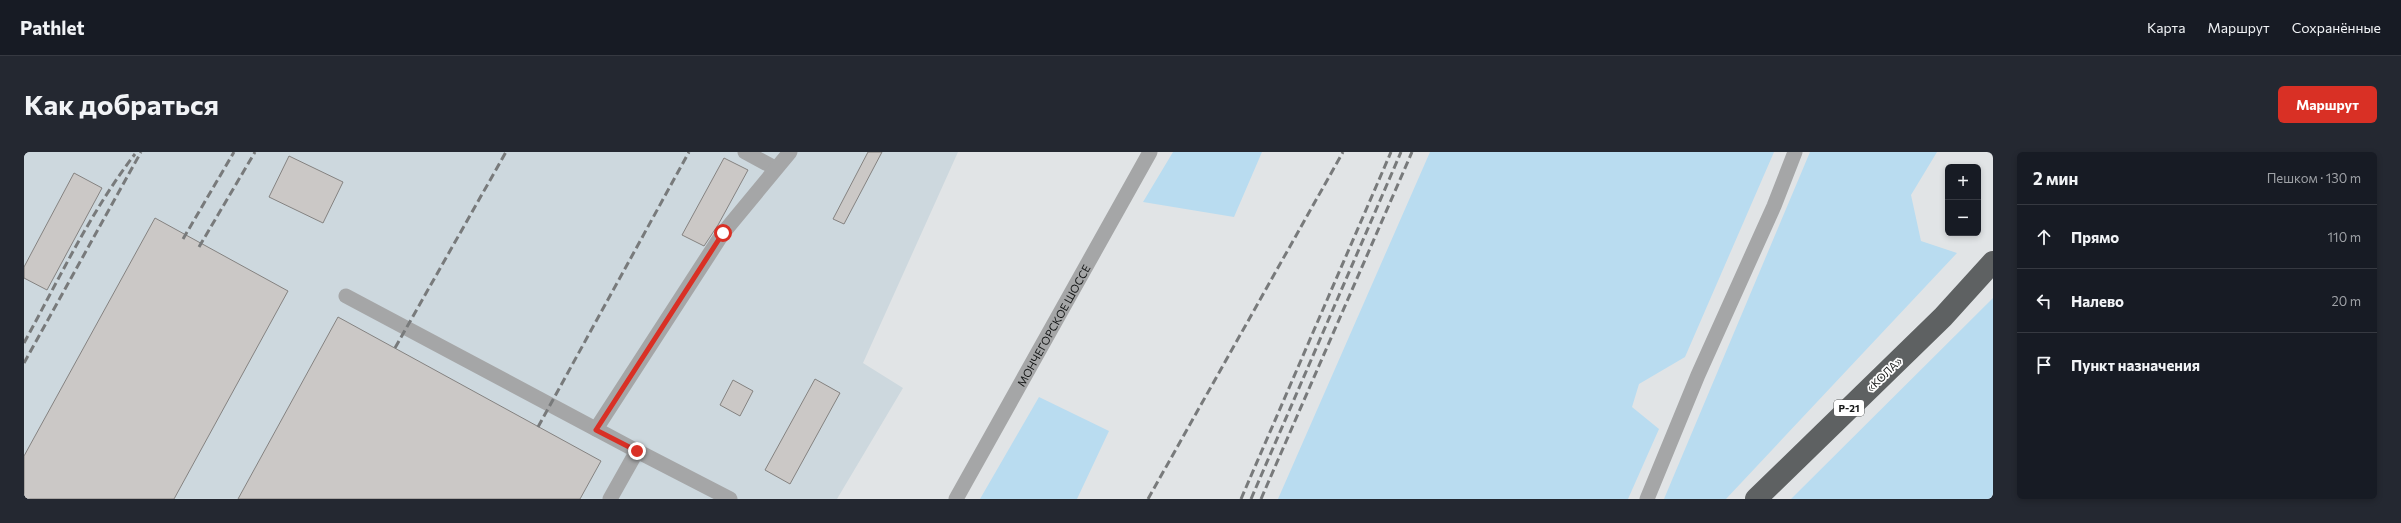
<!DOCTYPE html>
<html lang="ru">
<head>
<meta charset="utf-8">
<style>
	body { margin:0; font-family:Commissioner,sans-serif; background:#242831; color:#f1f3f6 }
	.controls { position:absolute; right:12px; top:12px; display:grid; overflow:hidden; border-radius:6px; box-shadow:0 2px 6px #0003 }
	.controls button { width:36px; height:36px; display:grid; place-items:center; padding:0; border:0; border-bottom:1px solid #363941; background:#171b24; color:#f1f3f6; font:20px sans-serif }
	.stop { position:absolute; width:12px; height:12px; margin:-9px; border:3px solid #d93025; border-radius:50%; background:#fff }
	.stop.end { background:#d93025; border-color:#fff; box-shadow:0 1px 4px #0008 }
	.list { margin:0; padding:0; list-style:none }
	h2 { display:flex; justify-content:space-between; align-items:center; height:52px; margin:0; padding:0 16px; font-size:17px }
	h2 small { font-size:13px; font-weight:400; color:#9ea1a6 }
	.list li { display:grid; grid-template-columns:26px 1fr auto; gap:12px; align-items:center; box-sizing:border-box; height:64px; padding:0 16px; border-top:1px solid #363941 }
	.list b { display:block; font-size:15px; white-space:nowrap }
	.list em { font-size:13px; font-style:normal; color:#9ea1a6 }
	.icon { flex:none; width:22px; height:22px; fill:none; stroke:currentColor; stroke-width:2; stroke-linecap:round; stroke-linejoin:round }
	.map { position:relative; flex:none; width:1969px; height:347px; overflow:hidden; border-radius:6px }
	header { display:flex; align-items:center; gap:24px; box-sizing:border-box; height:56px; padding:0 20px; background:#171b24; border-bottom:1px solid #363941 }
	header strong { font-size:19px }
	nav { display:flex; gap:22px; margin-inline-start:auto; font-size:14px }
	.intro { display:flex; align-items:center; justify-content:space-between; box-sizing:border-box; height:96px; padding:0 24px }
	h1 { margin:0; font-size:28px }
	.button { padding:10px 18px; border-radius:6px; background:#d93025; color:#fff; font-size:14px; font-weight:700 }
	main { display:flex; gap:24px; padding:0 24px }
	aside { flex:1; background:#171b24; border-radius:6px; box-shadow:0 2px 6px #0003 }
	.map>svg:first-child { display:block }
</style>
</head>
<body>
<header>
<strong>Pathlet</strong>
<nav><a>Карта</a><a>Маршрут</a><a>Сохранённые</a></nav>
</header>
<div class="intro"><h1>Как добраться</h1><a class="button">Маршрут</a></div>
<main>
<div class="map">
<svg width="1969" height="347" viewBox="0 0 1969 347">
	<rect width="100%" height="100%" fill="#e1e4e6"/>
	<path fill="#cdd8de" d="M0,0H934L839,211L879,236L813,347H0Z"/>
	<path fill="#b9dcf0" d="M1149,0H1238L1210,65L1119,50Z
		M1406,0H1750L1661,205L1615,232L1608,255L1635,277L1604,347H1254Z
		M1786,0H1913L1887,43L1897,89L1933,101L1702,347H1640Z
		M1969,146V347H1767Z
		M1015,245L1085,279L1053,347H956Z"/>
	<path fill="#cbc8c6" stroke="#848280" d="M844,0H858L820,72L809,67Z
		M265,4L319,30L299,71L245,45Z
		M700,6L724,18L694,73L680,94L658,83Z
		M50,21L78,36L23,138L0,126V115Z
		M131,66L264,139L150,347H0V304Z
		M314,165L577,309L556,347H214Z
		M791,227L816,241L766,332L741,318Z
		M709,228L729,239L716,264L696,253Z"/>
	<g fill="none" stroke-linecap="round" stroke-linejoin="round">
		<g stroke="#a5a6a7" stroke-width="15">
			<path d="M721,0L751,16"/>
			<path d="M322,144L613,299"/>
			<path d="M572,277L699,81L766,0"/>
			<path d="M586,347L613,299L706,347"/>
			<path id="s1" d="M932,347L1126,0"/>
			<path d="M1623,347L1674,223L1750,54L1771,0"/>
		</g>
		<path stroke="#5e6162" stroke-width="22" d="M1732,347L1919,165L1969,110"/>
		<path stroke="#787a7b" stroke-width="3" stroke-dasharray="8 4" stroke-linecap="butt" d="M159,87L210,0
			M175,95L231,0
			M0,191C35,127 67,59 111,2
			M371,196L482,0
			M0,211L117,0
			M514,275L665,0
			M1124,347L1319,0
			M1217,347L1367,0
			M1227,347L1377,0
			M1237,347L1388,0"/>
	</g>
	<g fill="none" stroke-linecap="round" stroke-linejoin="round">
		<path stroke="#d93025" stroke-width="5" d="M613,299L572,278L699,81"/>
	</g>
	<g text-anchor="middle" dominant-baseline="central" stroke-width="3.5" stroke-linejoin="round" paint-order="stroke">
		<rect fill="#fff" stroke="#5b5d5d" stroke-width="1" x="1810" y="248" width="30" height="16" rx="3"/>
		<g font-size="10" font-weight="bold" fill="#151717">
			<text x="1825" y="256">Р-21</text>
		</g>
		<g font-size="11" fill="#151717" stroke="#fff">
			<text stroke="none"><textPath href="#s1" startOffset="199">МОНЧЕГОРСКОЕ ШОССЕ</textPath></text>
			<text transform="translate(1860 222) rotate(-44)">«КОЛА»</text>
		</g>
	</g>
</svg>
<div class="controls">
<button>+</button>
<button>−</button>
</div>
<div class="stop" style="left:699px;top:81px"></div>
<div class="stop end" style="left:613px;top:299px"></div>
</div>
<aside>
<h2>2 мин<small>Пешком · 130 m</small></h2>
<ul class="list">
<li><svg class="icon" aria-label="ahead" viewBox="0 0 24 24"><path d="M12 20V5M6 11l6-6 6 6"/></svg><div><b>Прямо</b></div><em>110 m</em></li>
<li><svg class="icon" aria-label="left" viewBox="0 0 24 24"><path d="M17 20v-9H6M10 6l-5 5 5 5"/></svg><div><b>Налево</b></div><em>20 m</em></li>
<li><svg class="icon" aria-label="arrive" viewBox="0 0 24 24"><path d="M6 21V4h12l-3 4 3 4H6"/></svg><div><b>Пункт назначения</b></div></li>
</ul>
</aside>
</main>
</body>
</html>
